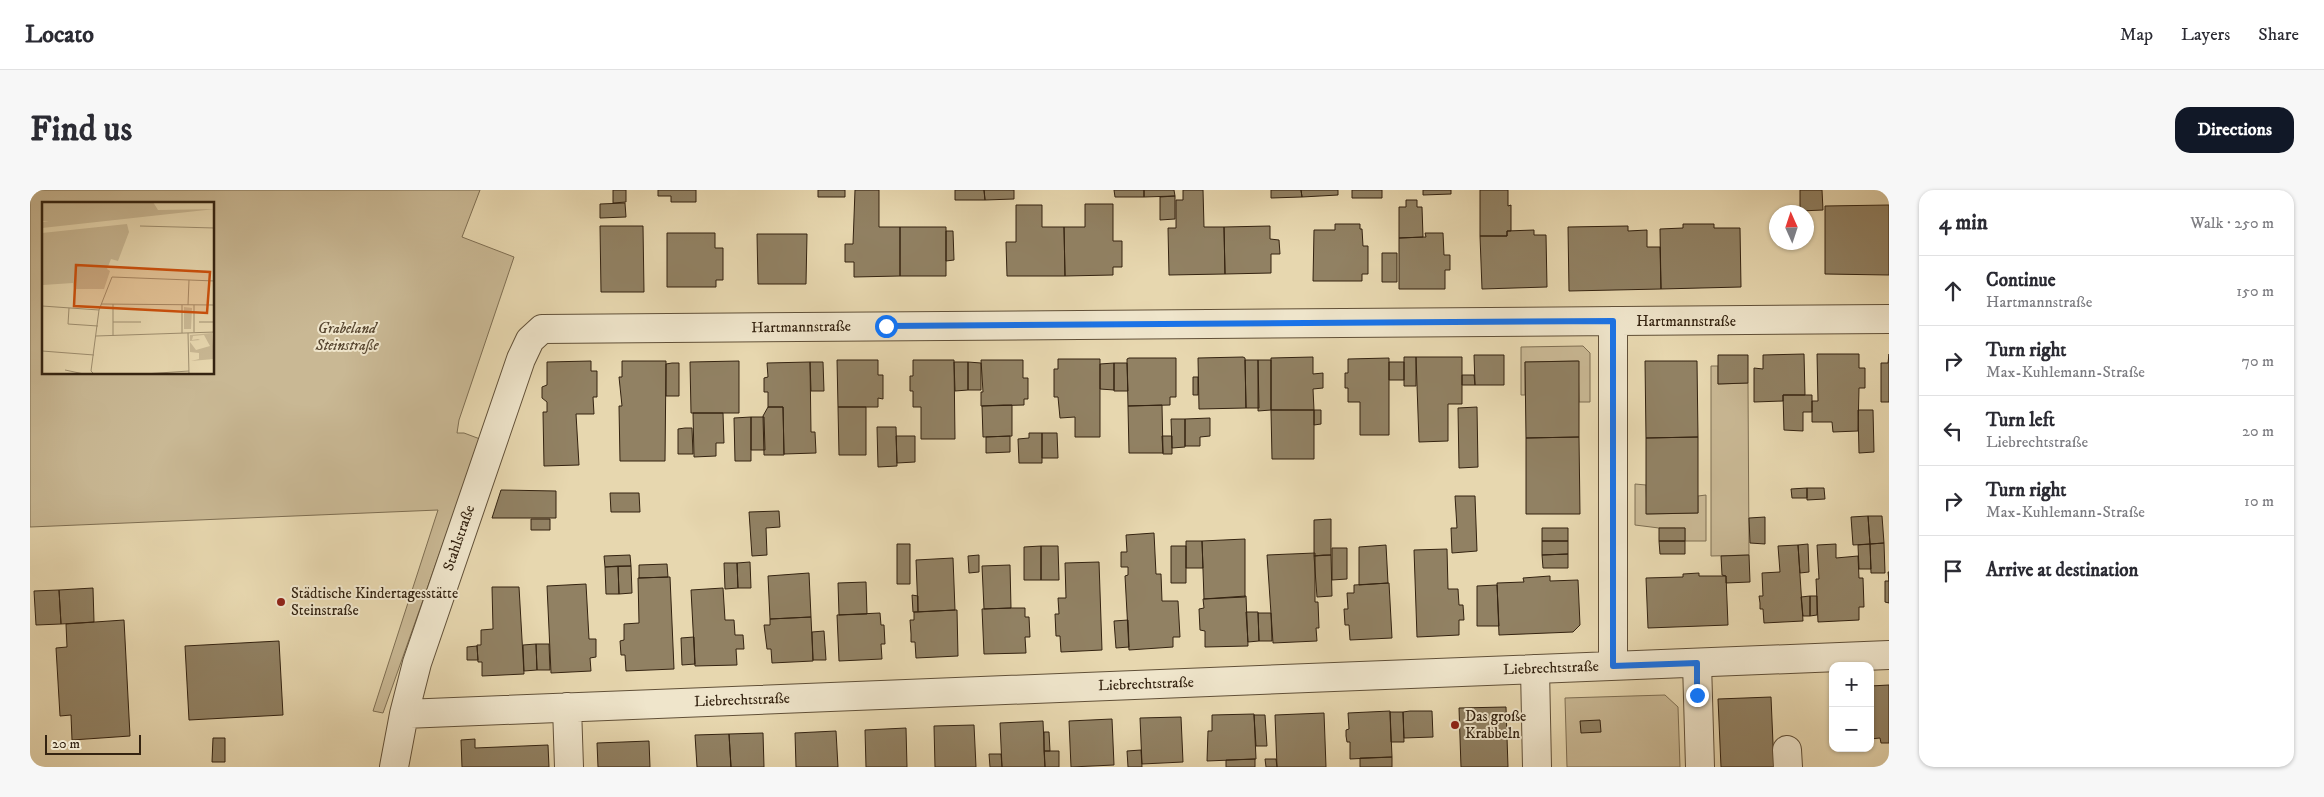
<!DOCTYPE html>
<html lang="en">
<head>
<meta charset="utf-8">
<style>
	body { margin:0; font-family:"IM FELL DW Pica",serif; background:#f7f7f7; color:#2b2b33 }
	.controls { position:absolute; right:15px; bottom:15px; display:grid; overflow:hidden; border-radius:10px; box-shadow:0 1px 4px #0004 }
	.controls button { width:45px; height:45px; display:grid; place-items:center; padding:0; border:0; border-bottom:1px solid #e1e1e2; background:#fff; color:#2b2b33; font:25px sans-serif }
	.compass { position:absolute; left:1739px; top:15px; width:45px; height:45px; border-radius:50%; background:#fff; box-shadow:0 1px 4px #0004; rotate:357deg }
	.scale { position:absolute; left:15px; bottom:12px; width:96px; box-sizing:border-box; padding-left:5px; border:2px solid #342311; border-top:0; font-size:14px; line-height:18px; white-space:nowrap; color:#342311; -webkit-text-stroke:4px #efe5cb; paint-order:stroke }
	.stop { position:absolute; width:15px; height:15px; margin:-11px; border:4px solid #1a73e8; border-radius:50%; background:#fff }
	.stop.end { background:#1a73e8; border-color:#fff; box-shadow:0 1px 5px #0008 }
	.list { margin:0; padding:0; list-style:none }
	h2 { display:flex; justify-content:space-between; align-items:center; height:65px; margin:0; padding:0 20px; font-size:21px }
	h2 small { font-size:16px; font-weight:400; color:#7c7c81 }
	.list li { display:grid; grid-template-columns:32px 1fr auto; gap:15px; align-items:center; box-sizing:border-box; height:70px; padding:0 20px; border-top:1px solid #e1e1e2 }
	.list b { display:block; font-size:19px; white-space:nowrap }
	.list p { margin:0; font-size:16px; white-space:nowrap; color:#7c7c81 }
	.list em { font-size:16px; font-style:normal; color:#7c7c81 }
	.icon { flex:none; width:28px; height:28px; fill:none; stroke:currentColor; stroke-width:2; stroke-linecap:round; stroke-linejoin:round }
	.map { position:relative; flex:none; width:1859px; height:577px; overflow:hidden; border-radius:15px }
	header { display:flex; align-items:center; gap:30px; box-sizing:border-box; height:70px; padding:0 25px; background:#fff; border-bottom:1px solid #e1e1e2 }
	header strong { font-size:24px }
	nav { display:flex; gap:28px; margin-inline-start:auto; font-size:18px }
	.intro { display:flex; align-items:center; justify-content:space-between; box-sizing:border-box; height:120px; padding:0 30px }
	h1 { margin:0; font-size:35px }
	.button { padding:12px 22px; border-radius:15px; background:#111827; color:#fff; font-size:18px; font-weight:700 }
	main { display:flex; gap:30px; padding:0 30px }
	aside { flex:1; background:#fff; border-radius:15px; box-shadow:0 1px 4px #0004 }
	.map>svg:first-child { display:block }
</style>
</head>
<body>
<header>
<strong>Locato</strong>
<nav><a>Map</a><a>Layers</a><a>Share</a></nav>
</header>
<div class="intro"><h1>Find us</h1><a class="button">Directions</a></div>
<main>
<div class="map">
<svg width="1859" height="577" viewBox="0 0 1859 577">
	<rect width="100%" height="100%" fill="#e7d7af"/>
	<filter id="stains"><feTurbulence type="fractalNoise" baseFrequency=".004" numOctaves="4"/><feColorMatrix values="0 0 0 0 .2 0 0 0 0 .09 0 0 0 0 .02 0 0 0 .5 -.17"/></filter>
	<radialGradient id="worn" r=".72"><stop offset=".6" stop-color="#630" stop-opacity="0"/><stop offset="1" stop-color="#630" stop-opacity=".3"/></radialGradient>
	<path fill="#c9b894" stroke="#7e6e52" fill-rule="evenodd" d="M0,0H450L432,47L484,67L429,230L427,243H434L450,249L353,523L343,521L408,320L0,337ZM14,14H184V184H14Z
		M1553,156L1560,163V212H1549L1548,171L1495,172V205H1491V157Z
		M1681,176H1688V194L1718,193L1719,365L1681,366Z
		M1605,294L1616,295L1617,324L1668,323V306L1676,305V351H1655V338H1629L1605,335Z
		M1635,505L1648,517L1650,577H1537L1535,508Z"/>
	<path fill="#918163" stroke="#342311" d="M583,0H596V12L583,13Z
		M628,0H666V12H641V6H628Z
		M788,0H815V7H788Z
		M825,0H849V37H870V86L824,87V72H815V54H823Z
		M925,0H954L955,10H925Z
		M954,0H984V9L955,10Z
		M1084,0H1114V7H1085Z
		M1114,0H1144L1145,6L1114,7Z
		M1153,0H1173L1174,37H1194L1195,84L1139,85L1138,38H1146V10H1153Z
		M1241,0H1271L1272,7L1241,8Z
		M1271,0H1308V5L1272,7Z
		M1322,0H1352V8H1322Z
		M1393,0H1421V4L1393,5Z
		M1450,0H1478V16L1481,15V41H1477V46H1450Z
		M1770,0H1792L1793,20L1770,21Z
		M1145,6V29L1130,30V7Z
		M1376,10H1387V17H1392L1393,47L1369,48V17H1376Z
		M595,13L596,27L570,28V14Z
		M1055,14H1083V51H1092V77H1083V85L1035,86L1034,37H1055Z
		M986,15H1012V37H1034L1035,86H977L976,52H986Z
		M1859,15V85L1795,84V16Z
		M1305,34H1330V39H1332L1333,56H1338V84H1332V91H1283L1284,40H1305Z
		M1653,34H1684V38H1710L1711,97L1631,99L1630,39L1653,38Z
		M570,36H613L614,102H571Z
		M1240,36V49L1249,50L1250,64H1241V83L1195,84L1194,37Z
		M1598,36V41L1617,40V57H1630L1631,99L1539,101L1538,37Z
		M870,37H916V86H870Z
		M1504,40V45H1516L1517,97L1452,99L1450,46H1477V41Z
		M916,41H923L924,70L916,71Z
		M637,43H685V58H693V90H686V97H637Z
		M1395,43H1413L1414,65H1420V80H1415V99H1369V48L1396,47Z
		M727,44H777L776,94H728Z
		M1352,63H1367V92H1352Z
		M1774,164L1775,205H1753V211L1724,212V178L1733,179V165Z
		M1787,164H1829V178H1835V198H1829L1828,241L1803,242L1802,232H1782V211H1788Z
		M1859,164V212H1851V173H1858Z
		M1444,165H1474V195H1445Z
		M1688,165H1718V193L1688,194Z
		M1213,167L1215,168L1216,218L1169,219L1168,168Z
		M1283,167V184L1293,183V198L1283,199L1284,220H1241V168Z
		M1374,167H1386V196H1374Z
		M1386,167H1432V214H1418V251L1389,252Z
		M1099,168H1146V207H1140V215L1098,216L1097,169Z
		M1359,168V245H1330V212H1318V198H1315V183H1318V169Z
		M1028,169H1070V247H1045V227L1030,228L1028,207H1024V179H1028Z
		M807,170H848V185H853V209L848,208V217H808Z
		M883,170H924L925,249H891V217H883V201H880V186H883Z
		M951,170H993V188H998V209H994V215L951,216V202H953Z
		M1215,170H1228L1229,218H1216Z
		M1228,170H1241V220L1228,221Z
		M561,171V181H567V207H563L564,224H546L549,275L514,276L513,222H517V212L512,208V197L517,195V172Z
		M592,171H636L635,271H590L589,216H592L589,187H592Z
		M709,171V223H661L660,172Z
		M1549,171V247L1496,248L1495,172Z
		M1615,171H1667L1668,247L1616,248Z
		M780,172L781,242H785L786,263L754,264L753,217H738V202H734V188L738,187L737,173Z
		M780,172H793L794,201H781Z
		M924,172H938V200L925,201Z
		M938,172L951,173V200H938Z
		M1359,172H1374V190H1359Z
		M642,173H649V206H636V174Z
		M1084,173H1097L1098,201H1084Z
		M1084,173V200L1070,199V174Z
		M1432,185H1444L1445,195H1432Z
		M1163,187H1168V205H1163Z
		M1753,205H1782V222H1773V241L1754,240Z
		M973,215H982V246L953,247L952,216Z
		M1132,215L1133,263H1099L1098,216Z
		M738,217H753L754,265H734L733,226Z
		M808,217H836V265H809Z
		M1447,217L1448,277L1429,278L1428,218Z
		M1241,220H1284V269H1242Z
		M1284,220H1291V234L1284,235Z
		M1828,220H1843L1844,262L1829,263Z
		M663,223H693L694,253H686V266L664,267Z
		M721,227H734L735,260H721Z
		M721,227V271H705L704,228Z
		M1180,228V246L1170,247V256H1155V229Z
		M1141,229H1155V257L1142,258Z
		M847,237H866L867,276L848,277Z
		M655,238H662L663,264H648V239Z
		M999,243H1012V273H989L988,249L999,248Z
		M1012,243H1027L1028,268H1012Z
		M866,246H885V272L867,273Z
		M980,246V262L956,263V247Z
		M1132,246H1142V264H1133Z
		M1549,247L1550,324H1496V248Z
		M1668,247V323L1616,324V248Z
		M1777,298H1794L1795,309L1777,310Z
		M1777,298V308H1762L1761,299Z
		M471,300L526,301V328H462Z
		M580,303H609L610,322H581Z
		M1425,306H1445L1447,361L1422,363L1421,338H1427Z
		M749,321L750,337L736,338L737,365L722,366L719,322Z
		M1838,326L1840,354L1823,355L1821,327Z
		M1838,326H1852L1854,353L1840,354Z
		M1735,327V354L1720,353L1719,328Z
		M501,329H520V340H501Z
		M1301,329V365L1284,366V330Z
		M1512,338H1538V351H1512Z
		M1629,338H1655V351H1629Z
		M1124,343L1126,384H1131L1132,411H1148L1150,447H1143V457L1099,460L1095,386L1098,385V377H1091V362H1097L1096,345Z
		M1215,349V407L1174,409L1172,351Z
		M1156,351H1172L1173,378H1156Z
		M1512,351H1538V364L1512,365Z
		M1629,351H1655V364H1630Z
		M1854,353L1855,383H1841L1840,354Z
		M867,354H880V394H867Z
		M1778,354L1779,382L1770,383L1768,355Z
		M1806,354V368L1828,366L1829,388H1833L1834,417H1829V430L1788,432L1786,389H1789L1787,355Z
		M1840,354L1841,379H1829L1828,355Z
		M1356,355L1358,393L1329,395V357Z
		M1768,355L1773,431L1734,433L1733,419H1730V413L1729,406H1733L1732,383L1750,382L1748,356Z
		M1011,356V390H994V357Z
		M1011,356H1028L1029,390H1011Z
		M1141,356H1156V393H1141Z
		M1302,358H1317V389L1302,390Z
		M1417,359L1418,399H1428L1429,415H1433L1434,430H1429V445L1387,447L1384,360Z
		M1285,363V412H1288L1289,438H1286L1287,451L1243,453L1237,365Z
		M1538,364V378H1513L1512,365Z
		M600,365L601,376L575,377L574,366Z
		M949,365V382L939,383L938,366Z
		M1293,365H1301L1302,406L1287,407L1284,366Z
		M1719,365L1720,392L1696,393V386L1692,385L1691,366Z
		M923,368L925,420L888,422L886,370Z
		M720,372L721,398H708L707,373Z
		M1069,372L1072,460L1031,462L1030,446H1026L1025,424H1029L1028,408H1036L1035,373Z
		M694,373H707L708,398L695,399Z
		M637,374L638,387L609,388V375Z
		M980,375L981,418L954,419L952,376Z
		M588,376H601L602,403L589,404Z
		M588,376L589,404H576L575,377Z
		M1858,382H1859V413L1855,412V391H1859Z
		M779,383L781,427L740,429L738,386Z
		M1669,383V386H1696L1698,435L1618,438L1616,388L1653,387V384Z
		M1520,386V391L1548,390L1550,435L1543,442L1469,445L1467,393L1494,392L1493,388Z
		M640,387L644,479L596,481L595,465H591L590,451L594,450V434L609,433L608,388Z
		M836,392L837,424L809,425L808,393Z
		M1359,393L1362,448L1320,450L1319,435H1315L1314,419H1318L1317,403H1324V395Z
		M556,394L559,449H566V467L560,468L561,481L521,483L517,396Z
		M1467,395L1469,436H1447V396Z
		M462,397H489L494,484L452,486V472H448L447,455H451V440L463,439Z
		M63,398L64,432L31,434L29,400Z
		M693,398L695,430H704L705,445H713L714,459H706L707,475L665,476L661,400Z
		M29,400L31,434L6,435L4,401Z
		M882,405L888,406V422H883Z
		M1216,406L1218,456L1175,457V441L1170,440L1169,419L1174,418L1173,409Z
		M1780,406V426H1773L1771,407Z
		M1780,406H1787V425L1780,426Z
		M981,418H995V427H999L1000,447H995L996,463L954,464L952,419Z
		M925,420H927L928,466L886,468L885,452H881V444L880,430H884V422Z
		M1216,422H1228L1229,451L1218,452Z
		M850,423L851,435H854L855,454H851L852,469L809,471L807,425Z
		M1228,423H1241L1242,451H1229Z
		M781,427L783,471L742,473L741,459H737L734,435H740V429Z
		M94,430L100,546L42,550L41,525L30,526L26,458L37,457L36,434Z
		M1098,430L1099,457L1086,458L1084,431Z
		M794,441L796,470H783L782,442Z
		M664,447L665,474L652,475L651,448Z
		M249,451L253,525L159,530L155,456Z
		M506,454H519L520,480H507Z
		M506,454L507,480L494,481L493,455Z
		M447,456L448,470H437V457Z
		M1859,495V553H1851L1850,548L1840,549V496Z
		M1741,507L1744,577H1691L1688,509Z
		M1476,517L1478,577H1431L1429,518Z
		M1360,521L1362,567L1320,569V552H1317L1316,546V540L1319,539L1318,523Z
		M1380,521H1402L1403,547L1374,548L1373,522Z
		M1360,522H1373L1374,552H1361Z
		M1294,523L1296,577H1247L1245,525Z
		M1224,524L1226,569L1177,571L1178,541H1182V525Z
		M1224,525H1235L1237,556H1226Z
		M1151,527L1153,572L1112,574L1110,528Z
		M1082,529L1084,575L1041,577L1039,531Z
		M1570,530L1571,542L1551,543L1550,531Z
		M1013,531L1015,577H972L970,533Z
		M944,535L946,577H905L904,536Z
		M876,538L877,577H836L835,540Z
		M806,541L808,577H766L765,543Z
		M1014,542H1019L1020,561H1014Z
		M733,543L734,577H701L699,544Z
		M699,544L701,577H667L665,545Z
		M183,548H195V572H182Z
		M445,549V558L518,555L519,577H432L431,550Z
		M619,551L620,577H568L567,553Z
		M1111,560L1112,577H1098L1097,561Z
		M1014,561H1029V577H1015Z
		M959,564H971L972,577H960Z
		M1362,567V577H1330V568Z
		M1225,569V577H1196V570Z
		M1235,569H1246L1247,577H1236Z"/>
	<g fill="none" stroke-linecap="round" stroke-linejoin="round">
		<g stroke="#615038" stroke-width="30">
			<path id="minor" d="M1667,473L1670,577
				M1583,476V131
				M1505,479L1507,577
				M537,517L539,577
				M374,524L1859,465
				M1757,560L1758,577
				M364,577L374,524L387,473L491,169L500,150L512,139L1859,129"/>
		</g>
		<use href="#minor" stroke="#efe5cb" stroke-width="28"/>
	</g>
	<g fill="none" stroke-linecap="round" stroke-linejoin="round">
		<path stroke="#1a73e8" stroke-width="6" d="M856,136L1583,131V476L1667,473V505"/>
	</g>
	<g fill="#8f2418" stroke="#efe5cb" stroke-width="2">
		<circle cx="251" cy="412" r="5"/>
		<circle cx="1425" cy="535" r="5"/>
	</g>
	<g text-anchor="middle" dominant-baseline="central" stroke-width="4" stroke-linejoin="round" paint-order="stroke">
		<g font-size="15" fill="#342311" stroke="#efe5cb">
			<text x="1656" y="131">Hartmannstraße</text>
			<text transform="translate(771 137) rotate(-1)">Hartmannstraße</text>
			<text transform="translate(429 348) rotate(-71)">Stahlstraße</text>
			<text transform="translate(1521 478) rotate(-2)">Liebrechtstraße</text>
			<text transform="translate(1116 494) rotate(-2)">Liebrechtstraße</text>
			<text transform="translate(712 510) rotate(-2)">Liebrechtstraße</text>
		</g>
		<g font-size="15" font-style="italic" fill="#594832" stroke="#efe5cb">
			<text x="317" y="138">Grabeland<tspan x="317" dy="17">Steinstraße</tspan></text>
		</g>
		<g font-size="15" fill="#342311" stroke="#efe5cb" text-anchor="start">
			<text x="261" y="403">Städtische Kindertagesstätte<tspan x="261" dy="17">Steinstraße</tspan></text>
			<text x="1435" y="526">Das große<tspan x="1435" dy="17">Krabbeln</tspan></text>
		</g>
	</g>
	<g transform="translate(12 12)">
		<rect width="172" height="172" fill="#e7d7af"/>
		<path d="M0,0H111L116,8L173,7L0,26V20H7L0,19ZM85,22L87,30L76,59L69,57L65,67L68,69L57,102L62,87H32L31,81L1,83L0,31ZM142,105L150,106L149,127H142ZM170,131L172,157L149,159L157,157V151L148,150V140L154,148L168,144L162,133L151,134L150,138L156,137L158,138L148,139V133Z" fill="#c9b894"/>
		<path fill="none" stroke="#9f8f70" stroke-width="1" d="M98,24L173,26M59,102L173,103M71,102V134M146,103L147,78M0,104L57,108M27,106L26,122L56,124M71,120H99M157,120H173M152,130V103M140,131V103M146,131L147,172M54,134L173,130M0,149L52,153M23,168L42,172M52,172L49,169L57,108L70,75L173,79M102,172L147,169"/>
		<path fill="#cd510d" fill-opacity="0.15" stroke="#cd510d" stroke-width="2.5" d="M34,63L168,70L165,111L32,104Z"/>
		<rect width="172" height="172" fill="none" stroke="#342311" stroke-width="2.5"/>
	</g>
	<rect width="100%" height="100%" filter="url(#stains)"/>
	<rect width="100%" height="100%" fill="url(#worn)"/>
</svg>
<div class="controls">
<button>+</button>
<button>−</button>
</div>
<svg class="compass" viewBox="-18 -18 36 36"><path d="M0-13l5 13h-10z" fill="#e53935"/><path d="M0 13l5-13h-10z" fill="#7c7c81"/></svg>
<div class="scale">20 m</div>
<div class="stop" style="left:856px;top:136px"></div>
<div class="stop end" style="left:1667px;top:505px"></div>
</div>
<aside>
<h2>4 min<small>Walk · 250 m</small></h2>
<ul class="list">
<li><svg class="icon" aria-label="ahead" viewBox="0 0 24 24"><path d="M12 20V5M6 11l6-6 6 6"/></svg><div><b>Continue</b><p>Hartmannstraße</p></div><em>150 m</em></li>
<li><svg class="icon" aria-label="right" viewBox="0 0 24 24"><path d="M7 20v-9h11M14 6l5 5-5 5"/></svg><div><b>Turn right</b><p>Max-Kuhlemann-Straße</p></div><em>70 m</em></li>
<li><svg class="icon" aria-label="left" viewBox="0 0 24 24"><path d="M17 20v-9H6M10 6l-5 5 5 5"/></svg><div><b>Turn left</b><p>Liebrechtstraße</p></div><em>20 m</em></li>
<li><svg class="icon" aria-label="right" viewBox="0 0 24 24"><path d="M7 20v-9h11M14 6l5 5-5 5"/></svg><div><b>Turn right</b><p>Max-Kuhlemann-Straße</p></div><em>10 m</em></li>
<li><svg class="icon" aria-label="arrive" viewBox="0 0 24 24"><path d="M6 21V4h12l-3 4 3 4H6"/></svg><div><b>Arrive at destination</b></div></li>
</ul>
</aside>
</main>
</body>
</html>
